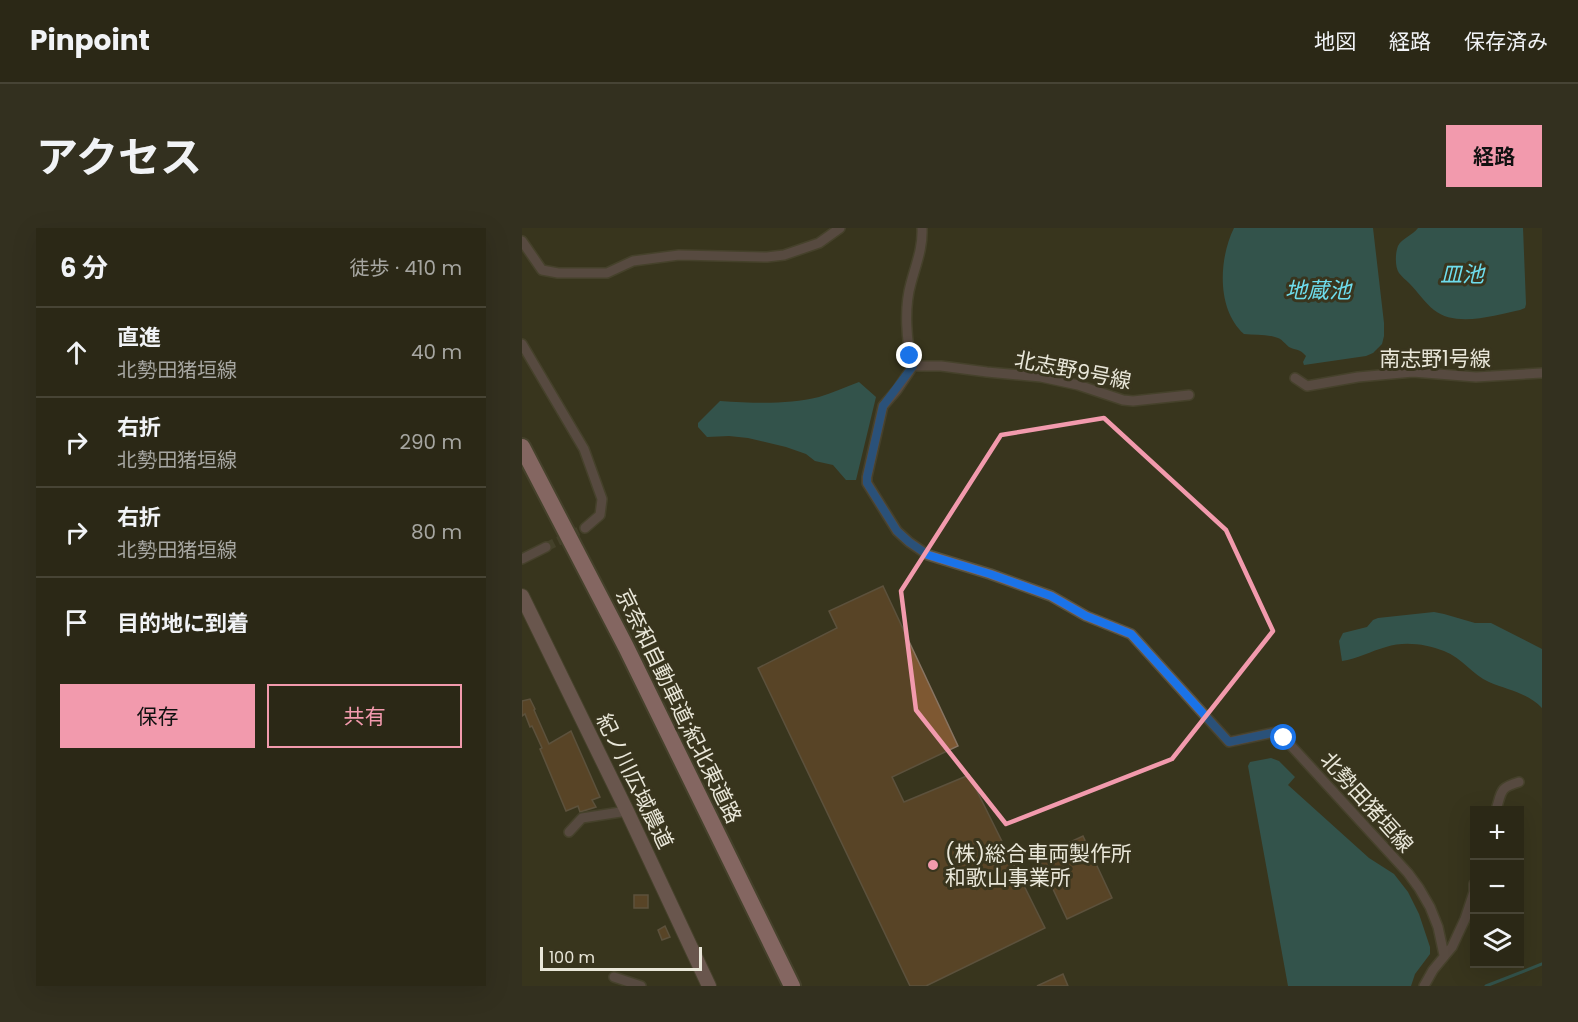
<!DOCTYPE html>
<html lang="ja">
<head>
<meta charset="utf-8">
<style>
	body { margin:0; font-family:Poppins,"Noto Sans JP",sans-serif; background:#33301f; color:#f1f3f6 }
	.controls { position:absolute; right:18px; bottom:18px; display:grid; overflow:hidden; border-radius:0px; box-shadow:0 6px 24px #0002 }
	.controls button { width:54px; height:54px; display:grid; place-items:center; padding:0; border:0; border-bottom:2px solid #474435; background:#2b2816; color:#f1f3f6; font:30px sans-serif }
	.scale { position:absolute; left:18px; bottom:15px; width:162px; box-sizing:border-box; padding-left:6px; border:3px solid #e9e7d9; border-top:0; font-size:16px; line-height:21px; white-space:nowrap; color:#e9e7d9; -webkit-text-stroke:4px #39351e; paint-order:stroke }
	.stop { position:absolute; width:18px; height:18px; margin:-14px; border:4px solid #1a73e8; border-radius:50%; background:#fff }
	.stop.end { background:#1a73e8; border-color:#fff; box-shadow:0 2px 6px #0008 }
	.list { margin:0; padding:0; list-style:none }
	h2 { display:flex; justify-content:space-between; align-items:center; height:78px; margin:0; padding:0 24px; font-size:26px }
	h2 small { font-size:20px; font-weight:400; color:#a6a6a1 }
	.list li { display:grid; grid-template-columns:39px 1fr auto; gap:18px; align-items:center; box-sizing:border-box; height:90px; padding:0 24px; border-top:2px solid #474435 }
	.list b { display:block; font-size:22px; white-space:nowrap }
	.list p { margin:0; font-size:20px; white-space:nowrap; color:#a6a6a1 }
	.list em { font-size:20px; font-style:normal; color:#a6a6a1 }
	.actions { display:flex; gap:12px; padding:18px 24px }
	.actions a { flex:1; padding:14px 0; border:2px solid #f29aad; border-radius:0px; text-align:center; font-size:21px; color:#f29aad }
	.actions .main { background:#f29aad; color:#111 }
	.icon { flex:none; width:33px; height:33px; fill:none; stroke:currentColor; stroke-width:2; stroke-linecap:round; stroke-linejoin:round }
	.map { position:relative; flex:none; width:1020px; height:758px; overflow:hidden; border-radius:0px }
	header { display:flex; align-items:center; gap:36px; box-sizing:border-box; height:84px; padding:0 30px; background:#2b2816; border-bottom:2px solid #474435 }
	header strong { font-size:28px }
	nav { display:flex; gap:33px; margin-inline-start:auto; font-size:21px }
	.intro { display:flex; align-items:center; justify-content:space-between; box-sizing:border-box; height:144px; padding:0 36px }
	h1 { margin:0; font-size:42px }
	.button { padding:15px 27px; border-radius:0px; background:#f29aad; color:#111; font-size:21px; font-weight:700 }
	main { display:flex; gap:36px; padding:0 36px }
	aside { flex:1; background:#2b2816; border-radius:0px; box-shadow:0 6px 24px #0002 }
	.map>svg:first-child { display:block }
</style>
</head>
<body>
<header>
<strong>Pinpoint</strong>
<nav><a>地図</a><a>経路</a><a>保存済み</a></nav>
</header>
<div class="intro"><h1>アクセス</h1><a class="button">経路</a></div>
<main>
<aside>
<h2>6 分<small>徒歩 · 410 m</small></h2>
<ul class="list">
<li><svg class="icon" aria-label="ahead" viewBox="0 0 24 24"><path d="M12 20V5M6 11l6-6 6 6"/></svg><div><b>直進</b><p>北勢田猪垣線</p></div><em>40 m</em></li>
<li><svg class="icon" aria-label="right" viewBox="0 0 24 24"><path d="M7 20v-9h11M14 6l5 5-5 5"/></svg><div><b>右折</b><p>北勢田猪垣線</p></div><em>290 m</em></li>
<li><svg class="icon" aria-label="right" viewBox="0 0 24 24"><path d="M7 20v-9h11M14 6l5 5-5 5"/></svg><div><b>右折</b><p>北勢田猪垣線</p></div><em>80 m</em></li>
<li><svg class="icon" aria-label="arrive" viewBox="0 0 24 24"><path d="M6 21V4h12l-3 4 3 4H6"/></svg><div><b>目的地に到着</b></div></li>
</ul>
<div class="actions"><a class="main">保存</a><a>共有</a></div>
</aside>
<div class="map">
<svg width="1020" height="758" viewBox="0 0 1020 758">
	<rect width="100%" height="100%" fill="#39351e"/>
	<path fill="#2e7883" d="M712,0H851L862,95V108L860,116L851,125L844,128L782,137L781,134L784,128C777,120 775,123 767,119C763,116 761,112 756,110C746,106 733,107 722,106C694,81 697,30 712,0Z
		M896,0H1001L1004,76L1003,80L998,82C974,87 934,100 912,82C903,75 896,64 887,55C884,52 880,49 877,45C873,39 873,26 876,18C880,10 890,8 896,0Z
		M337,154L354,169L334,252H324L311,237L293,233L284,226L264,219L226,210L207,208L185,209L176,199V195L198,173C230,175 265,177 297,169C310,165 323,159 337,154Z
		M912,384L922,386L953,395H969L1020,421V480C1006,465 986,462 967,454C951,447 940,430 922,423C904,416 882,413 864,419C849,423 835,431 820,433L817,413L821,405L845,399L851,392L856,390Z
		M749,530L757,533L773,549L766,557L847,630L872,646L886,664L897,686L908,719V726L893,746L889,758H766L726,538L728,534Z"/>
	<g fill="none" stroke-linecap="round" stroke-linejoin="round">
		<path stroke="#2e7883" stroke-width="3" d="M964,758L1020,736"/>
	</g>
	<path fill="#7e5832" stroke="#887462" stroke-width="1.5" d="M361,358L436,518L370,549L382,574L447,547L523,700L404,758H388L236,440L315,400L307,383Z
		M8,471L13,481L12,482L27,516L49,503L78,569L70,572L74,579L58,584L56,578L44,583L18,521L20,520L10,498L8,499L3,486L0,488V473Z
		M561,608L590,670L545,691L516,629Z
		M112,667H126V680H112Z
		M143,698L148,709L140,712L136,702Z
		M541,746L546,758H515Z"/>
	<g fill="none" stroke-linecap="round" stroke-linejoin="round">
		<path stroke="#53503a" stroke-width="9" stroke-dasharray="9 4.5" stroke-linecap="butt" d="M24,319L63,300"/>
		<g stroke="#55513c" stroke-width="12">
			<path id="street" d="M400,0C401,20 394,36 389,55C382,79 384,114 391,138L375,162L361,178L345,249V255L375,303L387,314L406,327L468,346L529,368L564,388L609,406L707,514L754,504L762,510L886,645L897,660L908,679L916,699L922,727
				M0,13L20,42L36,45H85L111,33L157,27L245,29L262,27L297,15L318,0
				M0,116L62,221L80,271L78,287L63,300
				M391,138H419L465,144L519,149L556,157L601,172L611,173L667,167
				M773,150L785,158L836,149L891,144L954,149L1020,145
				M0,331L24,319
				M974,582C980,563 977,560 997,554
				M47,604L60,590L105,583
				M92,749L119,758
				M902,758L911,742L930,719L943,691L952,664V656"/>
		</g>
		<g stroke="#55513c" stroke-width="16">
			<path id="secondary" d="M0,368L105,583L187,758"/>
		</g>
		<g stroke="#55513c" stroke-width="20">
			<path id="highway" d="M0,219L104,419L270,758"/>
		</g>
		<use href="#street" stroke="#7d646a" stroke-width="9"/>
		<use href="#secondary" stroke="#a57e88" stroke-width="14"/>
		<use href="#highway" stroke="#dfa3b3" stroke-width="16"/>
	</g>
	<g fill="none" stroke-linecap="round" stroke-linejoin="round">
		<path stroke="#1a73e8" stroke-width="8" d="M388,128L391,138L361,178L345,249V255L375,303L387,314L406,327L468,346L529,368L564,388L609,406L707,514L754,504L762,510"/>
	</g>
	<path d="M0 0H1020V758H0ZM582,190L704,302L751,403L650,531L484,596L394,482L379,363L479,207Z" fill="#39351e" fill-opacity=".55" fill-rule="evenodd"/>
	<path fill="none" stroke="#f29aad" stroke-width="4.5" stroke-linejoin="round" d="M582,190L704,302L751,403L650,531L484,596L394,482L379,363L479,207Z"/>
	<circle fill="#f29aad" stroke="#39351e" stroke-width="2" cx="411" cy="637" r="6"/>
	<g text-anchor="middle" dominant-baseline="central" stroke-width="6" stroke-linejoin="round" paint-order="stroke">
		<g font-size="21" fill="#e9e7d9" stroke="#39351e">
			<text x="913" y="130">南志野1号線</text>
			<text transform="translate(551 142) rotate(11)">北志野9号線</text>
			<text transform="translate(157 478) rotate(64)">京奈和自動車道;紀北東道路</text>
			<text transform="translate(113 553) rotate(64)">紀ノ川広域農道</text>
			<text transform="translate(845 574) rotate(48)">北勢田猪垣線</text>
		</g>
		<g font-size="21" fill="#e9e7d9" stroke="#39351e" text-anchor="start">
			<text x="423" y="625">(株)総合車両製作所<tspan x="423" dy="24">和歌山事業所</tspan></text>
		</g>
		<g font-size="22" font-style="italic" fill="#6edded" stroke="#39351e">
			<text x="940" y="46">皿池</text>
			<text x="796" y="62">地蔵池</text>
		</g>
	</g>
</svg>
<div class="controls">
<button>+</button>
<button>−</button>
<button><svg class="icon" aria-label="layers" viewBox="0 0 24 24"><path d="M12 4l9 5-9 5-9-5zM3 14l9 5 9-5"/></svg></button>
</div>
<div class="scale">100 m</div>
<div class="stop" style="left:762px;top:510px"></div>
<div class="stop end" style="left:388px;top:128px"></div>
</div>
</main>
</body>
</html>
